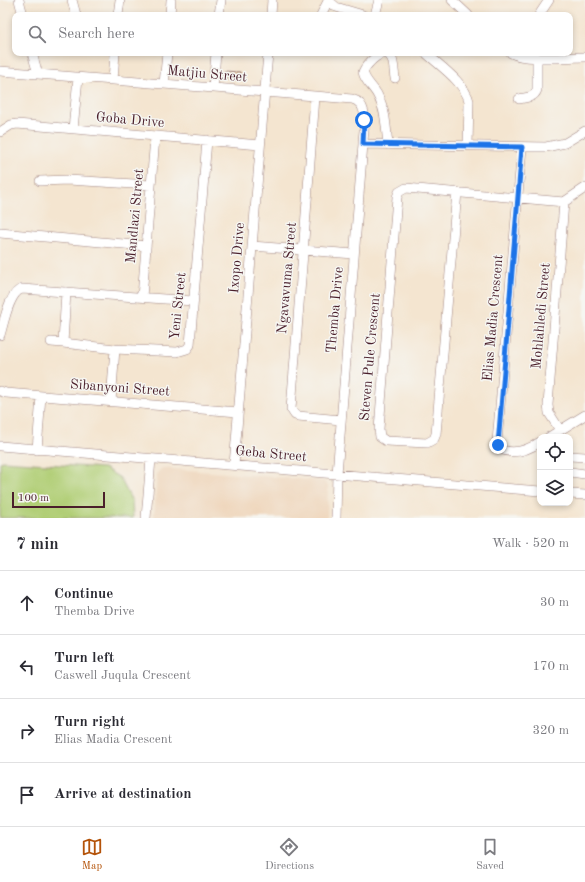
<!DOCTYPE html>
<html lang="en">
<head>
<meta charset="utf-8">
<style>
	body { margin:0; font-family:"Old Standard TT",serif; background:#f7f7f7; color:#2b2b33 }
	.controls { position:absolute; right:12px; bottom:12px; display:grid; overflow:hidden; border-radius:8px; box-shadow:0 2px 6px #0003 }
	.controls button { width:36px; height:36px; display:grid; place-items:center; padding:0; border:0; border-bottom:1px solid #e1e1e2; background:#fff; color:#2b2b33; font:20px sans-serif }
	.scale { position:absolute; left:12px; bottom:10px; width:93px; box-sizing:border-box; padding-left:4px; border:2px solid #4a1f2b; border-top:0; font-size:11px; line-height:14px; white-space:nowrap; color:#4a1f2b; -webkit-text-stroke:3px #f6f6f2; paint-order:stroke }
	.stop { position:absolute; width:12px; height:12px; margin:-9px; border:3px solid #1a73e8; border-radius:50%; background:#fff }
	.stop.end { background:#1a73e8; border-color:#fff; box-shadow:0 1px 4px #0008 }
	.list { margin:0; padding:0; list-style:none }
	h2 { display:flex; justify-content:space-between; align-items:center; height:52px; margin:0; padding:0 16px; font-size:17px }
	h2 small { font-size:13px; font-weight:400; color:#7c7c81 }
	.list li { display:grid; grid-template-columns:26px 1fr auto; gap:12px; align-items:center; box-sizing:border-box; height:64px; padding:0 16px; border-top:1px solid #e1e1e2 }
	.list b { display:block; font-size:15px; white-space:nowrap }
	.list p { margin:0; font-size:13px; white-space:nowrap; color:#7c7c81 }
	.list em { font-size:13px; font-style:normal; color:#7c7c81 }
	.icon { flex:none; width:22px; height:22px; fill:none; stroke:currentColor; stroke-width:2; stroke-linecap:round; stroke-linejoin:round }
	.map { position:relative; flex:none; width:585px; height:518px; overflow:hidden }
	.search { position:absolute; background:#fff; box-shadow:0 2px 6px #0003; left:12px; right:12px; top:12px; height:44px; display:flex; align-items:center; gap:10px; box-sizing:border-box; padding:0 14px; border-radius:8px; color:#7c7c81; font-size:15px }
	.sheet { height:308px; background:#fff }
	nav { display:flex; justify-content:space-around; align-items:center; box-sizing:border-box; height:56px; border-top:1px solid #e1e1e2; background:#fff; font-size:11px; color:#7c7c81 }
	nav a { display:grid; justify-items:center; gap:2px }
	nav .on { color:#b45309 }
	.map>svg:first-child { display:block }
</style>
</head>
<body>
<div class="map">
<svg width="585" height="518" viewBox="0 0 585 518">
	<rect width="100%" height="100%" fill="#f6f6f2"/>
	<filter id="ink" filterUnits="userSpaceOnUse"><feTurbulence type="fractalNoise" baseFrequency=".025" numOctaves="2"/><feDisplacementMap in="SourceGraphic" scale="8" xChannelSelector="R" yChannelSelector="G"/><feConvolveMatrix kernelMatrix="1 2 1 2 8 2 1 2 1" color-interpolation-filters="sRGB"/></filter>
	<filter id="wash" filterUnits="userSpaceOnUse"><feTurbulence type="fractalNoise" baseFrequency=".012" numOctaves="4" result="noise"/><feDisplacementMap in="SourceGraphic" scale="16" xChannelSelector="R" yChannelSelector="G"/><feGaussianBlur stdDeviation="0.9" result="paint"/><feColorMatrix in="noise" values="0 0 0 0 0 0 0 0 0 0 0 0 0 0 0 0 0 1.4 0 .05"/><feComposite in="paint" operator="in"/></filter>
	<g filter="url(#wash)">
		<rect width="100%" height="100%" fill="#f4e5d0"/>
		<path fill="#efd6bb" d="M162,468L324,481L328,486L327,518H154L157,473Z"/>
		<path fill="#b0ce75" stroke="#7d7650" d="M3,461L104,468L120,478L132,501L133,518H0V462Z"/>
		<g id="blocks">
			<path fill="#d4ab7b" d="M224,71L240,72V79L223,78Z"/>
		</g>
	</g>
	<g filter="url(#ink)">
		<use href="#blocks" fill-opacity="0" stroke="#9f827e" stroke-width="1"/>
		<g fill="none" stroke-linecap="round" stroke-linejoin="round">
			<g stroke="#9f827e" stroke-width="10">
				<path id="minor" d="M19,0L23,15
					M72,0L76,15
					M328,0L336,7L363,15
					M452,0L468,15
					M118,15L120,0
					M170,15L171,0
					M219,15L221,0
					M271,15L272,0
					M321,15L328,1
					M375,15L379,0
					M539,15L549,0
					M32,53L38,74
					M426,53C439,65 465,83 469,101L468,145
					M511,53C526,61 567,57 585,57
					M0,71L352,99C371,104 363,129 363,144L337,474L336,518
					M113,80L115,53
					M164,84L167,53
					M213,88L216,53
					M315,97L291,409L295,415L298,416L341,420
					M519,99C527,97 534,98 537,90V57
					M73,129L78,78
					M0,132L11,125L17,124L260,145
					M363,144L546,147L565,143L585,131
					M388,145C386,128 386,111 378,96C374,87 365,82 363,72C366,64 385,44 392,59C394,64 394,73 395,78
					M522,147L497,442L500,449C513,455 528,450 540,442
					M40,181L68,180L151,185
					M457,192L436,434L434,439L427,443L386,441L380,437L379,429L397,197L399,192L406,188L564,202L585,188
					M0,233L146,246
					M252,246L354,254
					M66,292L63,343L115,349L177,352L187,349L190,345L191,332L207,140
					M142,297L155,137
					M0,335C4,323 9,292 22,289L193,301
					M51,342L63,343
					M0,391L6,393L238,412
					M111,401L115,349
					M560,430L549,413L548,405L564,202
					M549,437L585,415
					M0,446L540,491
					M37,450L41,396
					M570,456L585,457
					M234,465L268,53
					M570,472L585,474
					M570,494L585,495
					M146,518L151,459"/>
			</g>
			<use href="#minor" stroke="#fff" stroke-width="9"/>
		</g>
	</g>
	<g fill="none" stroke-linecap="round" stroke-linejoin="round" filter="url(#ink)">
		<path stroke="#1a73e8" stroke-width="5" d="M364,120L363,144L522,147L498,445"/>
	</g>
	<g text-anchor="middle" dominant-baseline="central" stroke-width="3" stroke-linejoin="round" paint-order="stroke">
		<g font-size="14" fill="#4a1f2b" stroke="#f6f6f2">
			<text transform="translate(207 74) rotate(5)">Matjiu Street</text>
			<text transform="translate(130 120) rotate(5)">Goba Drive</text>
			<text transform="translate(135 216) rotate(-85)">Mandlazi Street</text>
			<text transform="translate(237 258) rotate(-85)">Ixopo Drive</text>
			<text transform="translate(287 278) rotate(-85)">Ngavavuma Street</text>
			<text transform="translate(178 306) rotate(-84)">Yeni Street</text>
			<text transform="translate(335 310) rotate(-85)">Themba Drive</text>
			<text transform="translate(541 316) rotate(-85)">Mohlahledi Street</text>
			<text transform="translate(493 318) rotate(-85)">Elias Madia Crescent</text>
			<text transform="translate(370 357) rotate(-85)">Steven Pule Crescent</text>
			<text transform="translate(120 388) rotate(4)">Sibanyoni Street</text>
			<text transform="translate(271 454) rotate(5)">Geba Street</text>
		</g>
	</g>
</svg>
<div class="controls">
<button><svg class="icon" aria-label="locate" viewBox="0 0 24 24"><circle cx="12" cy="12" r="6"/><path d="M12 2v4M12 18v4M2 12h4M18 12h4"/></svg></button>
<button><svg class="icon" aria-label="layers" viewBox="0 0 24 24"><path d="M12 4l9 5-9 5-9-5zM3 14l9 5 9-5"/></svg></button>
</div>
<div class="scale">100 m</div>
<div class="stop" style="left:364px;top:120px"></div>
<div class="stop end" style="left:498px;top:445px"></div>
<div class="search"><svg class="icon" aria-label="search" viewBox="0 0 24 24"><circle cx="10" cy="10" r="6"/><path d="M15 15l6 6"/></svg>Search here</div>
</div>
<section class="sheet">
<h2>7 min<small>Walk · 520 m</small></h2>
<ul class="list">
<li><svg class="icon" aria-label="ahead" viewBox="0 0 24 24"><path d="M12 20V5M6 11l6-6 6 6"/></svg><div><b>Continue</b><p>Themba Drive</p></div><em>30 m</em></li>
<li><svg class="icon" aria-label="left" viewBox="0 0 24 24"><path d="M17 20v-9H6M10 6l-5 5 5 5"/></svg><div><b>Turn left</b><p>Caswell Juqula Crescent</p></div><em>170 m</em></li>
<li><svg class="icon" aria-label="right" viewBox="0 0 24 24"><path d="M7 20v-9h11M14 6l5 5-5 5"/></svg><div><b>Turn right</b><p>Elias Madia Crescent</p></div><em>320 m</em></li>
<li><svg class="icon" aria-label="arrive" viewBox="0 0 24 24"><path d="M6 21V4h12l-3 4 3 4H6"/></svg><div><b>Arrive at destination</b></div></li>
</ul>
</section>
<nav>
<a class="on"><svg class="icon" aria-label="map" viewBox="0 0 24 24"><path d="M3 6l6-2 6 2 6-2v14l-6 2-6-2-6 2zM9 4v14M15 6v14"/></svg>Map</a>
<a><svg class="icon" aria-label="directions" viewBox="0 0 24 24"><path d="M12 3l9 9-9 9-9-9zM9 14v-3h6M13 9l2 2-2 2"/></svg>Directions</a>
<a><svg class="icon" aria-label="saved" viewBox="0 0 24 24"><path d="M7 4h10v16l-5-4-5 4z"/></svg>Saved</a>
</nav>
</body>
</html>
